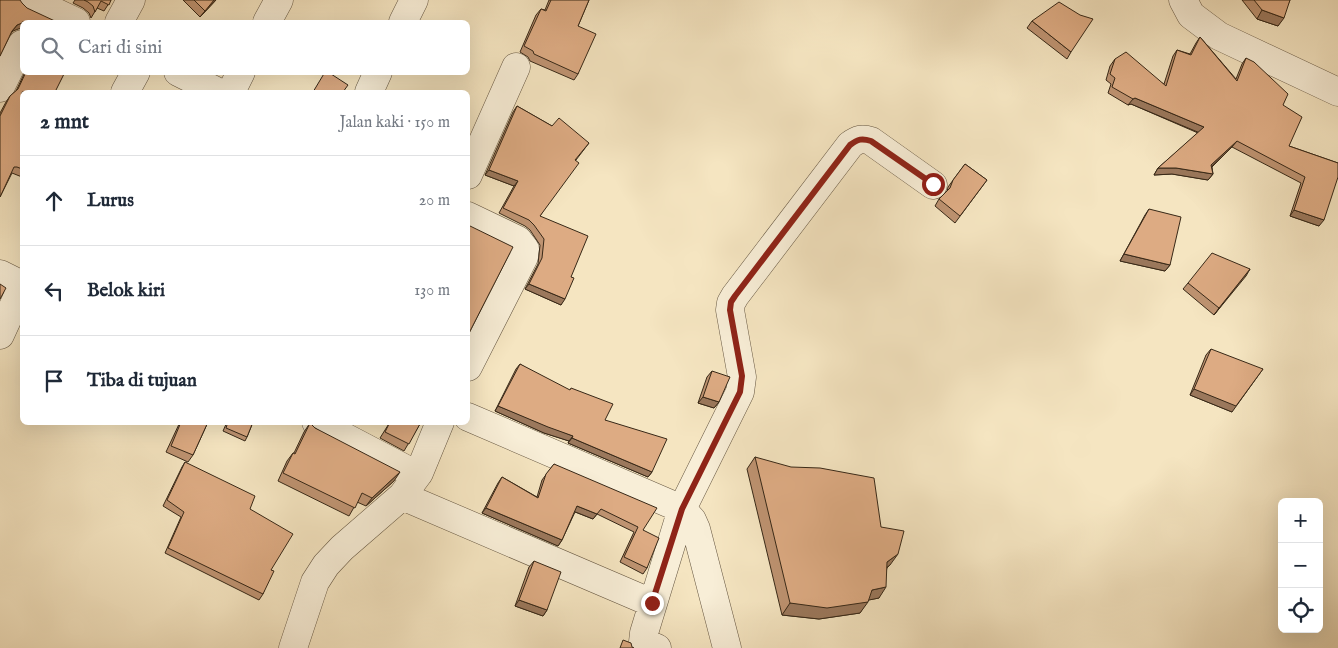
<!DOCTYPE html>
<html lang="id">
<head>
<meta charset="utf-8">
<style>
	body { margin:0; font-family:"IM FELL English",serif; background:#f6f6f7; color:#1f2937 }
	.controls { position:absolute; right:15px; bottom:15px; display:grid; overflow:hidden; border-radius:8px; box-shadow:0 5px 20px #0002 }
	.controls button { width:45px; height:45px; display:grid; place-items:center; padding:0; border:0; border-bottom:1px solid #e0e1e3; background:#fff; color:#1f2937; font:25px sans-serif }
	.stop { position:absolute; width:15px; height:15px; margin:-11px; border:4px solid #8f2418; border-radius:50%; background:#fff }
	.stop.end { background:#8f2418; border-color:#fff; box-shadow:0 1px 5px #0008 }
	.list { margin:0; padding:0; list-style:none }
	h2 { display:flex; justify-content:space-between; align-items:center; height:65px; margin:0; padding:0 20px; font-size:21px }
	h2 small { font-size:16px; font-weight:400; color:#747a83 }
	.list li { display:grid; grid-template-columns:32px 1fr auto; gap:15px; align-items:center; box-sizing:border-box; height:90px; padding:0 20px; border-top:1px solid #e0e1e3 }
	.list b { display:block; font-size:19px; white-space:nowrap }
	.list em { font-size:16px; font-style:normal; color:#747a83 }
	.icon { flex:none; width:28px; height:28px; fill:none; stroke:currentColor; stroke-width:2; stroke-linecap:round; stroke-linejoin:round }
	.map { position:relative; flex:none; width:1338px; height:648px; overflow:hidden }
	.search { position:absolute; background:#fff; box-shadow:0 5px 20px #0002; left:20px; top:20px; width:450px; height:55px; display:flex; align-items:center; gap:12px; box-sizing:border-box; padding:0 18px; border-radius:8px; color:#747a83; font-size:19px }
	.panel { position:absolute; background:#fff; box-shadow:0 5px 20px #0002; left:20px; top:90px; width:450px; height:335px; border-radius:8px }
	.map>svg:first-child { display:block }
</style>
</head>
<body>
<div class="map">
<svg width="1338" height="648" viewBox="0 0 1338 648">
	<rect width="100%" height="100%" fill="#f5e5c1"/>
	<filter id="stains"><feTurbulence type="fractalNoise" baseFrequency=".004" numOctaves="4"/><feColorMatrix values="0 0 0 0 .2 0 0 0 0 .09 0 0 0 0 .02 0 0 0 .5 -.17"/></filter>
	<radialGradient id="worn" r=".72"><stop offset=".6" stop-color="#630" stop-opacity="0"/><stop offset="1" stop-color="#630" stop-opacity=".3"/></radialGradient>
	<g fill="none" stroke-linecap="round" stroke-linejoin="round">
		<g stroke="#665742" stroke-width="29">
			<path id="street" d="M30,0L76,22
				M1183,0L1191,15L1219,36L1338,92
				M119,22L131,0
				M267,22L279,0
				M403,22L414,0
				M178,72L218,92
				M0,88L22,44
				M125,92L136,72
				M231,92L241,72
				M369,92L378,72
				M468,175L516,67
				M468,216L518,240L525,249L524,257L468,367
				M0,274L22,285
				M0,335L22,287
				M468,417L682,509L692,520L696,529L727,648
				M316,422L415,474L419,473L440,422
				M402,496L652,603
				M293,648L315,582L326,565L342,548L402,496L419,473
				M657,648L643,642L644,633L682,509L740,392L742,377L730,310L731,303L735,296L850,145C858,139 862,138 871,141L933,185"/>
		</g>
		<use href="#street" stroke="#f8eed7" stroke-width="28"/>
	</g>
	<path fill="#be9371" stroke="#372817" d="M75,0H111L104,11L97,8L91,18L89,13L83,8L73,3Z
		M183,0H216L200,17Z
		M549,0H589L578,26V74L574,80L530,61L528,57L520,52L536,15L541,9L545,10Z
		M1242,0H1290L1278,26L1257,19Z
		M1032,21L1071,52L1067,59L1027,28Z
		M1200,37L1236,79L1242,64L1246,58L1283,105L1289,146L1338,163L1319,226L1290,216L1301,183L1232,147L1212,167L1213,174L1208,180L1172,174L1154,175L1158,168L1198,133L1131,104L1128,105L1108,93L1111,84L1106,80L1110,66L1115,59L1164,84L1173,56L1177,50L1190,54L1196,43Z
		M25,72H65L22,92V177L12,173L0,197V113L6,102L10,96L16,91Z
		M517,106L552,126L589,143L576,160L540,216L571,277L561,305L525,289L538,264L540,245L530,230L525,226L499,213L514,186L485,175L513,112Z
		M965,164L987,180L955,223L935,206L939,199L947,192L948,187Z
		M1149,209L1170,265L1165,271L1120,261L1145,215Z
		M1250,269L1214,315L1183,289L1188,283Z
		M1211,349L1232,412L1190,395L1206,355Z
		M520,364L605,420L652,472L648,477L568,443L569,441L544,433L495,411L516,369Z
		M712,371L719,402L714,408L698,403L707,377Z
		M180,422H208L193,455L188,462L166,452Z
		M227,422H253L247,437L245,441L223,431Z
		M390,422H421L404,451L380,438Z
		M310,423L315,428L394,481L366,506L357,502L349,516L278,481L287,461L293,453H294L304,432Z
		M755,457L881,527L890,565L887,568L879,598L868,600L860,613L819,619L782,615L747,469Z
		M185,462L250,509L271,570L263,594L259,600L165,553L181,517L163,506L182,467Z
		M554,464L643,530L647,568L643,574L620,562L634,532L597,514L593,519L575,512L562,540L558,546L482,513L498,483L502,477L537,497L542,480Z
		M534,561L547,610L543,616L515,606L529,567Z"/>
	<path fill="#9b785c" stroke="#372817" d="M214,0H216L200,17L205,11Z
		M1262,10L1284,18L1278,26L1257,19Z
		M22,23V29L21,28L13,31L8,37L17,25Z
		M1135,98L1204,127L1200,133L1131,104L1128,105L1133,99Z
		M1237,141L1232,147L1207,171L1211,165Z
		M1158,168H1176L1213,174L1208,180L1172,174L1154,175Z
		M489,170L518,181L514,186L485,175Z
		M1294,210L1324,220L1319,226L1290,216Z
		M1124,254L1170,265L1165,271L1120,261Z
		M1250,269L1246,276L1214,315L1219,308Z
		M529,284L565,299L561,305L525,289Z
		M1263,369L1232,412L1190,395L1194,389Z
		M703,397L719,402L714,408L698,403Z
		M498,406L573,436L569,441L544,433L495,411Z
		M572,438L652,472L648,477L568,443Z
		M400,472L394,481L366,506L372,498Z
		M577,506L597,514L593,519L573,511Z
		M486,508L562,540L558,546L482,513Z
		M898,554L890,565L879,573L887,562Z
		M886,587L879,598L864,601L872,590Z
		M519,600L547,610L543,616L515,606Z
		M868,602L860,613L819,619L782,615L790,603Z"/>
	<path fill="#ddab83" stroke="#372817" d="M0,0H20L22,3L27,8L57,22H22V23L17,25L12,31L0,56Z
		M84,0H111L109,5L101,1L95,12L93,6L88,2Z
		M194,0H214L205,11Z
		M551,0H589L578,26L596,34L578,74L534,54L533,51L524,46L541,9L546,11Z
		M1254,0H1290L1284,18L1262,10Z
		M1059,2L1080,15L1093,19L1071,52L1032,21Z
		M1200,37L1237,81L1246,58L1254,62L1288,94L1283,105L1302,117L1289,146L1338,163V177L1324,220L1294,210L1305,177L1237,141L1211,165L1213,174L1176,168H1158L1204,127L1135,98L1133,99L1112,87L1115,78L1110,74L1115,59L1126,52L1166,86L1177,50L1191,55Z
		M26,72H65L55,92H22V169L17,167H14L0,197V116L10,96L18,89Z
		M325,72H328L348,85L343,92H313Z
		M517,106L552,126L559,118L589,143L575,160L579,163L540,216L588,236L571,277L574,278L565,299L529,284L542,258L544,239L534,225L529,220L503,208L518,181L489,170Z
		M965,164L987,180L960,216L939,199L950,188L953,180Z
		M1149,209L1181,217L1170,265L1124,254Z
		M468,225L513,247L468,335Z
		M1212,253L1250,269L1219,308L1188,283Z
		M0,284L6,288L0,299Z
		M1211,349L1263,369L1236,406L1194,389Z
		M520,364L570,390L571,388L613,404L605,420L667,439L652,472L572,438L573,436L548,427L498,406Z
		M712,371L730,377L719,402L703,397Z
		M181,422H208L193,455L171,446Z
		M228,422H253L247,437L226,428Z
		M390,422H421L409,444L385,432Z
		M310,423L315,428L400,472L372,498L362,493L355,508L283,473L293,453L295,454Z
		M755,457L791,467L820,468L874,478L881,527L904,531L898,554L887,562L886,587L872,590L868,602L827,608L790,603Z
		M185,462L255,496L250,509L293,534L271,570L274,571L263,594L168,548L184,512L167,500Z
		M554,464L657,508L643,530L659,538L647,568L624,557L638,527L601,509L597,514L577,506L562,540L486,508L502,477L538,498L546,474Z
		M534,561L561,572L547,610L519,600Z
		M623,640L631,643L632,647L634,648H620Z"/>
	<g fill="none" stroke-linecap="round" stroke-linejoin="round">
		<path stroke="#8f2418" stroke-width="6" d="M652,603L682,509L740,392L742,376L730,310L731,302L735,296L850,145C858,139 862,138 871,141L933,184"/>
	</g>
	<rect width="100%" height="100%" filter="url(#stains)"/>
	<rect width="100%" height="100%" fill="url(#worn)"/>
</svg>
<div class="controls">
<button>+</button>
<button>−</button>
<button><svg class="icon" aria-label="locate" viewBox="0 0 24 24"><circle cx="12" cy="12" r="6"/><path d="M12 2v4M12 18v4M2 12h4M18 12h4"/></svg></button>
</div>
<div class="stop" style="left:933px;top:184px"></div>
<div class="stop end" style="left:652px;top:603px"></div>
<div class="search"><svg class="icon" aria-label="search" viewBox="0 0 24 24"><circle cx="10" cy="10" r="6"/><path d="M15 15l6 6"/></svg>Cari di sini</div>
<section class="panel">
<h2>2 mnt<small>Jalan kaki · 150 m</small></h2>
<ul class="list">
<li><svg class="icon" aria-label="ahead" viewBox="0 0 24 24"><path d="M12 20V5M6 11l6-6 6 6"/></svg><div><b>Lurus</b></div><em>20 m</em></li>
<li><svg class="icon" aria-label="left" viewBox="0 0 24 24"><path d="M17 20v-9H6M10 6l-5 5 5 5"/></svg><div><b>Belok kiri</b></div><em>130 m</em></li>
<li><svg class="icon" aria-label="arrive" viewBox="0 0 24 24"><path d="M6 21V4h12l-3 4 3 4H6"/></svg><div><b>Tiba di tujuan</b></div></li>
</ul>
</section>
</div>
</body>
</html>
